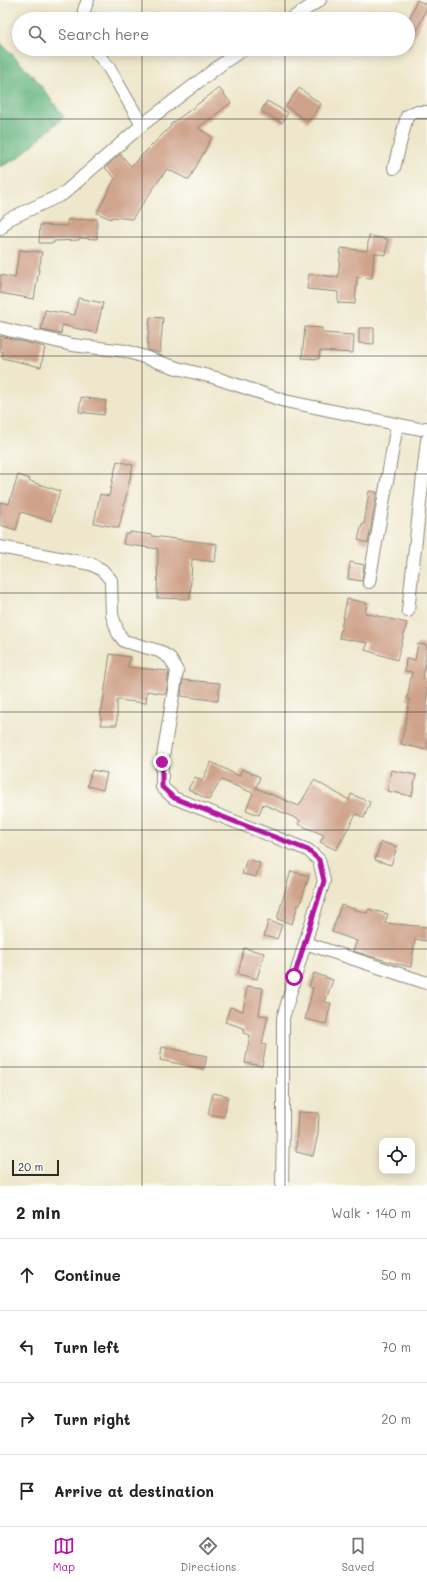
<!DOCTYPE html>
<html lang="en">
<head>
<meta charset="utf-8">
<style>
	body { margin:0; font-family:Mali,sans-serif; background:#f2f2f2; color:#222 }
	.controls { position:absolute; right:12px; bottom:12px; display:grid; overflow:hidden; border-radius:8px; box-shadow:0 2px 10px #0003 }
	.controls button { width:36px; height:36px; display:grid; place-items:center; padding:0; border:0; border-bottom:1px solid #e0e0e0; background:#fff; color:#222; font:20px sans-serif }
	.scale { position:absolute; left:12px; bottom:10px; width:47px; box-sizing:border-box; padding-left:4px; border:2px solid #2b2b2b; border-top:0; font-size:11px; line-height:14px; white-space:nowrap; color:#2b2b2b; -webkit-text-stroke:3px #fdfcf7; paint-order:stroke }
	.stop { position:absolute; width:12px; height:12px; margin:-9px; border:3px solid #b5179e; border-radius:50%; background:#fff }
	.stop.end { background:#b5179e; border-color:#fff; box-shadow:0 1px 4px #0008 }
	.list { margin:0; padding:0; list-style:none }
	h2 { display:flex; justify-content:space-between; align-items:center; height:52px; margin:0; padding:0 16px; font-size:17px }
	h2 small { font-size:13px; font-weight:400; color:#767676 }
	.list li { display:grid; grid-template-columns:26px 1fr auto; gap:12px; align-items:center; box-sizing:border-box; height:72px; padding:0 16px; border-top:1px solid #e0e0e0 }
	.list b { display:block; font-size:15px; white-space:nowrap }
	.list em { font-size:13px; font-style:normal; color:#767676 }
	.icon { flex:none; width:22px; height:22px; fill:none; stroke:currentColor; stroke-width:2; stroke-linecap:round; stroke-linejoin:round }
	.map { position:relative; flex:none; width:427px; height:1186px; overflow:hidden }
	.search { position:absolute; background:#fff; box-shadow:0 2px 10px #0003; left:12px; right:12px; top:12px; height:44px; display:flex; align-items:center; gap:10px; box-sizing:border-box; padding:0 14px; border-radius:22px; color:#767676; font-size:15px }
	.sheet { height:340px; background:#fff }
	nav { display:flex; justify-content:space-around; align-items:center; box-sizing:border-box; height:56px; border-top:1px solid #e0e0e0; background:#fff; font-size:11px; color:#767676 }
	nav a { display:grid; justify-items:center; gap:2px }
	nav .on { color:#b5179e }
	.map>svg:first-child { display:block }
</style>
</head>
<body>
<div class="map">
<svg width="427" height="1186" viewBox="0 0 427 1186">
	<rect width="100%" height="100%" fill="#fdfcf7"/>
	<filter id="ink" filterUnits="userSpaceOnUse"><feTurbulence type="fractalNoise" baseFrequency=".025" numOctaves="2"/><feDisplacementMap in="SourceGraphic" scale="8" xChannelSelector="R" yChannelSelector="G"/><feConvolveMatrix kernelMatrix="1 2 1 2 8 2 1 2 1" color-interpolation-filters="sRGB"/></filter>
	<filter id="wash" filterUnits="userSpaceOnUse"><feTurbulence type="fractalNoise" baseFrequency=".012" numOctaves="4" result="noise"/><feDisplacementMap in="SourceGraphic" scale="16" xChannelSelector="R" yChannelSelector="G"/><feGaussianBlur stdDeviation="0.9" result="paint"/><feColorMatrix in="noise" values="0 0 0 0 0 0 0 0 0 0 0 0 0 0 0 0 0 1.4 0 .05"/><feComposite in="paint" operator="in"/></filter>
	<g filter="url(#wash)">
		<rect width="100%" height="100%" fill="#eee7cb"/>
		<path fill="#62b27e" stroke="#466e54" d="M0,42L35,78L64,117L18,158L0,167Z"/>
		<g id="blocks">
			<path fill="#cfa28a" d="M417,0L427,5V8L408,50V21Z
				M219,88L231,103L198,128L212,137L189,180L167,169L132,219L112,217L111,219L97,213L115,178L105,168L120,154L131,166L171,126L170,125Z
				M299,88L321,104L308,122L286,106Z
				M267,101L288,113L282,123L261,111Z
				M97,219V239L79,238V240L54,241V243H39L40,225L67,226V220Z
				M369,236L388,239L386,255L374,253L372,278L357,277L355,304L338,303V292L307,289L309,274L338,277L341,248L367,251Z
				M19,250L42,252L34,299L0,293V275L15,278Z
				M78,298L103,303L96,333L62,325L61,334L41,330L45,310L75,315Z
				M150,317L163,318L160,353L147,350Z
				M305,327L322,328V333L354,335L353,353L320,351L319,359L302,358Z
				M359,328H374V344L359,343Z
				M0,336L45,347L41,367L2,358L3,352L0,351Z
				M81,397L106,401L104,415L79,412Z
				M117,461L133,465L119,528L94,523L100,494L109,496Z
				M18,475L30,479L29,481L60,491L51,521L21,512L16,530L0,525V502L9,504Z
				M369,491L377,492L368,543L358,540L362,524L364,525Z
				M130,532L152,535V536L217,544L215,562L192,559L190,599L157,598L158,549L123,544L125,534H130Z
				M350,562L364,565L362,581L348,579Z
				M347,599L367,603L365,613L407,623L397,660L365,650L368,643L339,638Z
				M418,644L427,645L423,679H427V750L401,744L410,699H407L412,672L405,671L406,659L415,660Z
				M110,654L130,657L128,667L168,671L169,672L166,694L147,691L146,703L117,700V725H101V709H102Z
				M183,680L220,683L218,701L181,696Z
				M211,762L239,776L242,769L260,777L256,788L299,806L314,780L349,800L351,794L370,802L364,818L356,814L336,850L320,842L324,835L298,824L300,820L263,804L259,815L246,810L253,793L221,780L209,800L188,789L195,777L202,781Z
				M92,770L107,773L103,790L87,786Z
				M391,770L416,775L412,796L387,791Z
				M381,842L397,847L391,865L375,860Z
				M247,859L260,863L256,877L242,874Z
				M291,871L309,876L300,905H298L292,924L277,919Z
				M341,905L367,913L368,909L388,914L385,923L427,927V941L415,939L411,967L397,964L353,951L357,941L332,932Z
				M268,921L282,925L277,939L264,936Z
				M244,948L264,953L257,979L238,974Z
				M314,973L333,980L325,1002L331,1003L326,1024L305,1019L313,988L309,987Z
				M247,986L263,988L259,1015L268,1016L262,1044L266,1045L262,1066L245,1063L250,1035L243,1033L244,1028L225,1022L230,1007L243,1011Z
				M162,1047L207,1056L204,1069L160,1060Z
				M213,1093L228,1096L224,1117L208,1114Z
				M298,1112L319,1113L318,1134L313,1156L296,1152Z"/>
		</g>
	</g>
	<g filter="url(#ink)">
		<use href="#blocks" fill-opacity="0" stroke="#8c897b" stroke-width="1"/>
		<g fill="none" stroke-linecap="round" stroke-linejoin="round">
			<g stroke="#8c897b" stroke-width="14">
				<path id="street" d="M84,19V10L88,0
					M291,19L320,0
					M94,49L109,68L142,125
					M394,168L407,116L415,112H427
					M0,229L9,219L63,194L142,125L223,63L244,49
					M0,328L72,345L126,351L177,368L216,378L285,401L420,429L427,428
					M0,547L91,564L102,570L111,580L112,615L118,633L124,641L159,651L170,658L177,671L162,763V787L174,798L308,850L319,860L324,881L305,943L427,983
					M369,582L397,425
					M408,611L427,440
					M282,1186L283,1119V1018L305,943"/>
			</g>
			<use href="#street" stroke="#fff" stroke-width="12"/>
		</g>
	</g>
	<g fill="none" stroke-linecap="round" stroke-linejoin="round" filter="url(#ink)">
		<path stroke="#b5179e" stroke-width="5" d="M162,762V787L174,798L308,850L319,860L324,881L294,977"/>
	</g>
	<path fill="none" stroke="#2b2b2b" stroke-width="1" stroke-opacity="0.55" d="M142,0V19M285,0V19M142,49V1186M285,49V1186M0,119H427M0,237H427M0,356H427M0,474H427M0,593H427M0,712H427M0,830H427M0,949H427M0,1067H427"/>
</svg>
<div class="controls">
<button><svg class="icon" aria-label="locate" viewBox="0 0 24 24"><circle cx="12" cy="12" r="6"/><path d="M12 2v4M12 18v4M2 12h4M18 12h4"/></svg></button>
</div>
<div class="scale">20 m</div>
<div class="stop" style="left:294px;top:977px"></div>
<div class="stop end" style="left:162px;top:762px"></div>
<div class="search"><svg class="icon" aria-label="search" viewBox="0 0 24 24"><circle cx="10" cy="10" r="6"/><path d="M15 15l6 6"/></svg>Search here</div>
</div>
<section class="sheet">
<h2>2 min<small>Walk · 140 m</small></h2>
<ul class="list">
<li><svg class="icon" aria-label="ahead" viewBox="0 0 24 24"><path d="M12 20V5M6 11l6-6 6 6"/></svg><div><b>Continue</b></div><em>50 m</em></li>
<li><svg class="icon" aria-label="left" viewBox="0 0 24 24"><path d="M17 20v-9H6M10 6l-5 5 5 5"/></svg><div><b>Turn left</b></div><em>70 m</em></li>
<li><svg class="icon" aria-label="right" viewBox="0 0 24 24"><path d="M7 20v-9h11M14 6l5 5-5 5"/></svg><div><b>Turn right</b></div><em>20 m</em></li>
<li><svg class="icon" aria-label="arrive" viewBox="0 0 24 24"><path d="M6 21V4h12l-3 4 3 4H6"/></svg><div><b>Arrive at destination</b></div></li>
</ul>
</section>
<nav>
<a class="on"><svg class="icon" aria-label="map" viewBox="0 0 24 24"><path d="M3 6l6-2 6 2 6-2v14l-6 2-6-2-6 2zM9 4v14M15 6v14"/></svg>Map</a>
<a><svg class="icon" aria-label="directions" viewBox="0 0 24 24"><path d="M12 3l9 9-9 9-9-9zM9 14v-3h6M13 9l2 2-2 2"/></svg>Directions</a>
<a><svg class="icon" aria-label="saved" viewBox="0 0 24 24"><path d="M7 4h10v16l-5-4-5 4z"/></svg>Saved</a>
</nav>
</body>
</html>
